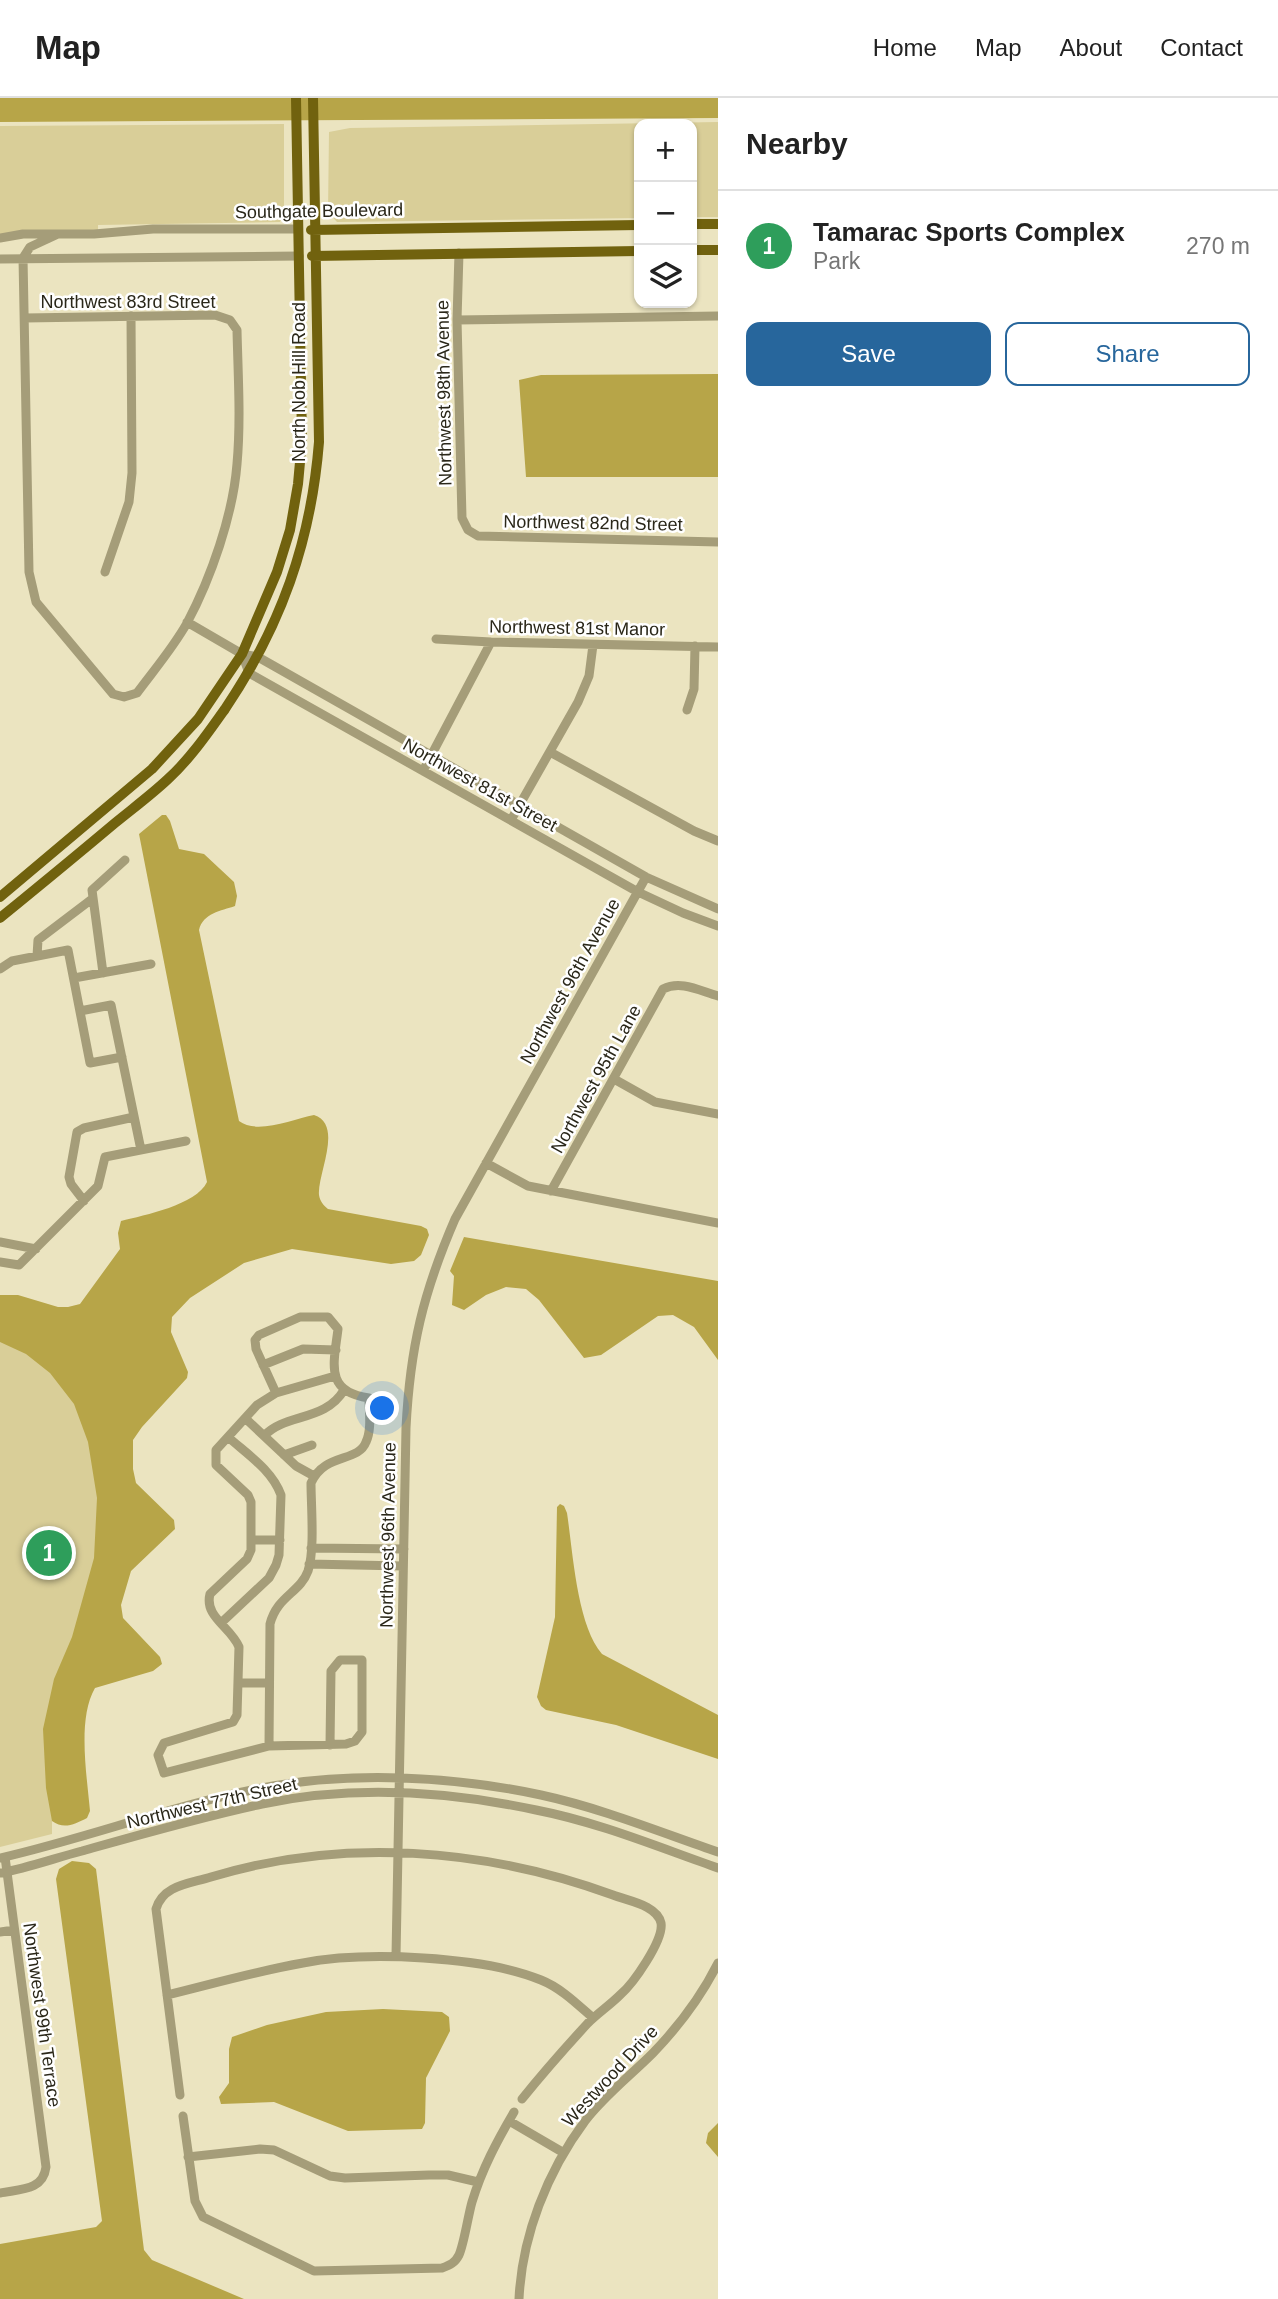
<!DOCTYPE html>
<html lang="en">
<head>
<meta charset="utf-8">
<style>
	body { margin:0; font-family:Arial,sans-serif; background:#f6f6f6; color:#222 }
	.controls { position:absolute; right:21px; top:21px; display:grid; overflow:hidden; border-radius:14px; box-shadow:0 2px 5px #0004 }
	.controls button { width:63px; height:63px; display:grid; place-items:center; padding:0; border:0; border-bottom:2px solid #e0e0e0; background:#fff; color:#222; font:35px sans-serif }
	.you { position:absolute; left:383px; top:1311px; width:24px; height:24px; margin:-18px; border:5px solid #fff; border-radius:50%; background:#1a73e8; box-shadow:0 0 0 10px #1a73e833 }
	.badge { display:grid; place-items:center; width:46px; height:46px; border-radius:50%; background:#27669c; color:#fff; font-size:23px; font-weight:700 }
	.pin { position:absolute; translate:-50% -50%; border:4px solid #fff; box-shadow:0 2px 7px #0006 }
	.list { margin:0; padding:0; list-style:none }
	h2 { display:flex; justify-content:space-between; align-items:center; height:91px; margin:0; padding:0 28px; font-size:30px }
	h2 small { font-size:23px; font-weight:400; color:#767676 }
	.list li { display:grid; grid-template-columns:46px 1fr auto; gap:21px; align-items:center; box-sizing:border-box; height:112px; padding:0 28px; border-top:2px solid #e0e0e0 }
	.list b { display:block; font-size:26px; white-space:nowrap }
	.list p { margin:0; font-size:23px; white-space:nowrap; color:#767676 }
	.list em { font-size:23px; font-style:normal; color:#767676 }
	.actions { display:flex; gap:14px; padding:21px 28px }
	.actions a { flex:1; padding:16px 0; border:2px solid #27669c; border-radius:14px; text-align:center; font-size:24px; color:#27669c }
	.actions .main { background:#27669c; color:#fff }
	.icon { flex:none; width:38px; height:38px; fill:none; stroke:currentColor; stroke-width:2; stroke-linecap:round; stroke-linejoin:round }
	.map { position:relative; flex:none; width:718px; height:2201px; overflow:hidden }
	header { display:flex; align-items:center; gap:42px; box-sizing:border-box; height:98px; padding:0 35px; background:#fff; border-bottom:2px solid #e0e0e0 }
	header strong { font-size:33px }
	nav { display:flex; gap:38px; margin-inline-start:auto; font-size:24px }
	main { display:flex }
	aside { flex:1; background:#fff }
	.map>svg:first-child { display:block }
</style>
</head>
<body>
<header>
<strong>Map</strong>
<nav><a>Home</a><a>Map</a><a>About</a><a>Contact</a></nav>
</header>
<main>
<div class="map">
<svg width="718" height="2201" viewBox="0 0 718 2201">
	<rect width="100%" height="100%" fill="#ebe4c0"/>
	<path fill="#d9ce98" d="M718,24V119H692V26H639V120L337,124L328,114L329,34L350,30Z
		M284,26V110L280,124L98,127V132L0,137V28Z
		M0,1240L30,1254L61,1279L92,1336L102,1415L52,1723V1736L0,1749Z"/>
	<path fill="#b7a548" d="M0,0H718V20L0,24Z
		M718,276V379H526L519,282L541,277Z
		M162,717H166L170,723L179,751L204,756L234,784L237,798L235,808C221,813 203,815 199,832L239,1023C257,1037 293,1021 314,1017C344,1027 317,1076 319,1097C320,1103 323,1107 328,1111L421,1128L427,1131L429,1137L421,1157L414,1163L391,1166L292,1151L244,1165L190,1200L172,1219L171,1234L188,1274L187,1280L142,1329L133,1342V1371L136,1385L174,1422L175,1431L131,1473L121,1507L123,1520L160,1559L162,1566L153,1573L95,1590C77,1621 87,1678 90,1713L87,1720C75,1726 64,1732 52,1723L46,1690L43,1631L54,1581L72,1539L94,1460L97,1400L88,1344L74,1306L50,1275L26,1256L0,1244V1197H18L58,1209H68L80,1206L120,1151L118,1135L121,1123C145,1117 196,1107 207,1084L139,736Z
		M464,1139L718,1183V1262L694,1229L673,1217L658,1218L601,1257L584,1260L539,1202L526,1191L506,1189L486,1197L464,1212L452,1207L454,1178L450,1173Z
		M560,1406L564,1408L567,1415C573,1455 577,1527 602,1556L718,1617V1661L616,1627L546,1612L541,1608L537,1599L555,1519L557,1409Z
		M72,1763L89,1765L96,1771L144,2152L152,2162L244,2201H0V2146L96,2129L102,2123L56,1781L59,1771Z
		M383,1911L442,1914L449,1919L450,1933L426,1980L425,2025L422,2031L348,2033L274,2004L221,2006L219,1999L229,1985V1951L232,1939L267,1927L326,1914Z
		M718,2025V2059L706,2045L708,2035Z"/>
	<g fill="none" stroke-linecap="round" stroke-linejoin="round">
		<path stroke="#a59d79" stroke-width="9" d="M0,140L23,136H94L153,131H298
			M459,155L457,222L462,420L468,432L478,438L718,444
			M0,161L299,158
			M25,220L215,217L230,222L237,232C238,277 241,322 237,366C233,417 211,480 187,525C173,550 154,572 137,595L124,599L113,596L36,504L29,474L23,160L30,149L58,136
			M457,222L718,218
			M105,474L129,404L132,375L131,218
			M187,524L242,556L258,559L646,779L718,811
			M436,541L491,544L718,549
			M242,556L249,575L638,794L683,815L718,828
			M687,612L694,591L695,548
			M550,654L694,733L718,743
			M423,673L491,544
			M511,722L578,604L589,578L593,547
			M37,858L38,842L92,801
			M0,871L12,863L68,852L90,965L122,959
			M103,875L92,792L125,762
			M74,880L151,866
			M80,913L111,907L141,1052
			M614,981L655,1004L718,1016
			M486,1065L528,1088L718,1125
			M551,1093L663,891C681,882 700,893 718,898
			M84,1103L71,1086L69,1079L77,1034L84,1030L134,1019
			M0,1144L36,1151
			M0,1164L19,1167L98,1088L105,1059L186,1043
			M263,1267L303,1251L336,1252
			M245,1320L296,1368L314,1378
			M264,1338C285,1315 325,1324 344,1292
			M284,1357L312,1347
			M251,1442H280
			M311,1450L404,1451
			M309,1466L403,1468
			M221,1525L269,1480L276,1467L279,1457L281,1397C272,1372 247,1356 228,1339
			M238,1585H269
			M330,1647L331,1573L340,1562H362V1634L355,1643L346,1646L269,1648L164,1675L158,1657L164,1645L233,1624L237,1617L239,1549C231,1529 204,1519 210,1496L247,1461L251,1452V1404L248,1397L216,1367V1352L257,1307L276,1295L335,1278
			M269,1648L270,1526C277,1498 300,1495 308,1473C315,1452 311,1408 311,1385C325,1354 358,1365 366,1344C372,1331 369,1314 369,1300C324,1294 334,1265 338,1231L328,1219H300L259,1237L255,1242L256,1251L276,1295
			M0,1760C88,1740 173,1707 262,1690C351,1673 452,1678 541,1697C601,1710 660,1734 718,1754
			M0,1775C28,1770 55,1760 82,1753C142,1736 201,1719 262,1706C352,1687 447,1693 536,1712C598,1724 658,1749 718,1770
			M0,1834L14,1832
			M396,1858L406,1330C410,1250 423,1195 455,1121L646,779
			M167,1897C212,1886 257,1873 303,1865C365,1853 483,1858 541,1882C561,1890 577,1906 593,1920
			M180,1997L156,1811C163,1787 189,1786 211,1779C342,1739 485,1750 613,1797C628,1803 657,1807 661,1825C664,1842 633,1886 620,1897C610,1907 598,1915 588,1925C565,1950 543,1975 522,2001
			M183,2018L195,2103L203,2119L314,2173L442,2170C450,2167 455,2165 459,2157C464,2146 468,2118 472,2104C482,2071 497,2043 514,2014
			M509,2023L564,2055
			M188,2059L260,2051L274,2052L330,2078L345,2080L429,2077H448L478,2084
			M0,2095C20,2091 43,2093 46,2069L5,1759
			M519,2201C522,2138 547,2074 585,2023C604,1998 630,1978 653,1955C679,1928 701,1899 718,1865"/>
		<path stroke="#71620e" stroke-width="10" d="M692,126H718
			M311,132L639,127
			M692,152H718
			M312,158L639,153
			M0,799L152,671L198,621L242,556L277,474L290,432L298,386L302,342L296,0
			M0,820C38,789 77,757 115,725C132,711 151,697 168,681C190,661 208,635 225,611C281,528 311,444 319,344L313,0"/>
	</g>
	<g text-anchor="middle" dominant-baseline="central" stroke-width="5" stroke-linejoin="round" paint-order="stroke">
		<g font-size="18" fill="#2a2719" stroke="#fff">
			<text transform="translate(319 113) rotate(-1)">Southgate Boulevard</text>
			<text x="128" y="204">Northwest 83rd Street</text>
			<text transform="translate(299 284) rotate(-90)">North Nob Hill Road</text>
			<text transform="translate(444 295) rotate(-91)">Northwest 98th Avenue</text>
			<text transform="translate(593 425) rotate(1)">Northwest 82nd Street</text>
			<text transform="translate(577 530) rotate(1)">Northwest 81st Manor</text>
			<text transform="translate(480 687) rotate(29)">Northwest 81st Street</text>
			<text transform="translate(570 883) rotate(-61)">Northwest 96th Avenue</text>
			<text transform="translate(596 981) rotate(-61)">Northwest 95th Lane</text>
			<text transform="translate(388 1437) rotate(-89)">Northwest 96th Avenue</text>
			<text transform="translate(212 1705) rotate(-13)">Northwest 77th Street</text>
			<text transform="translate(42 1917) rotate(82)">Northwest 99th Terrace</text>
			<text transform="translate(610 1978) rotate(-47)">Westwood Drive</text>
		</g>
	</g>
</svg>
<div class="controls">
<button>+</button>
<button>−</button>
<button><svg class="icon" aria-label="layers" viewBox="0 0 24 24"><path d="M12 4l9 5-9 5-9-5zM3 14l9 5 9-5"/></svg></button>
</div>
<div class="you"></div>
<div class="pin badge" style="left:49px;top:1455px;background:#2e9e5b">1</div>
</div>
<aside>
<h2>Nearby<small></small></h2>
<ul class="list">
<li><span class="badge" style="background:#2e9e5b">1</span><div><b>Tamarac Sports Complex</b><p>Park</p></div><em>270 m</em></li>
</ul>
<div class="actions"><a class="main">Save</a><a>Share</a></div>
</aside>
</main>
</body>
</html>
